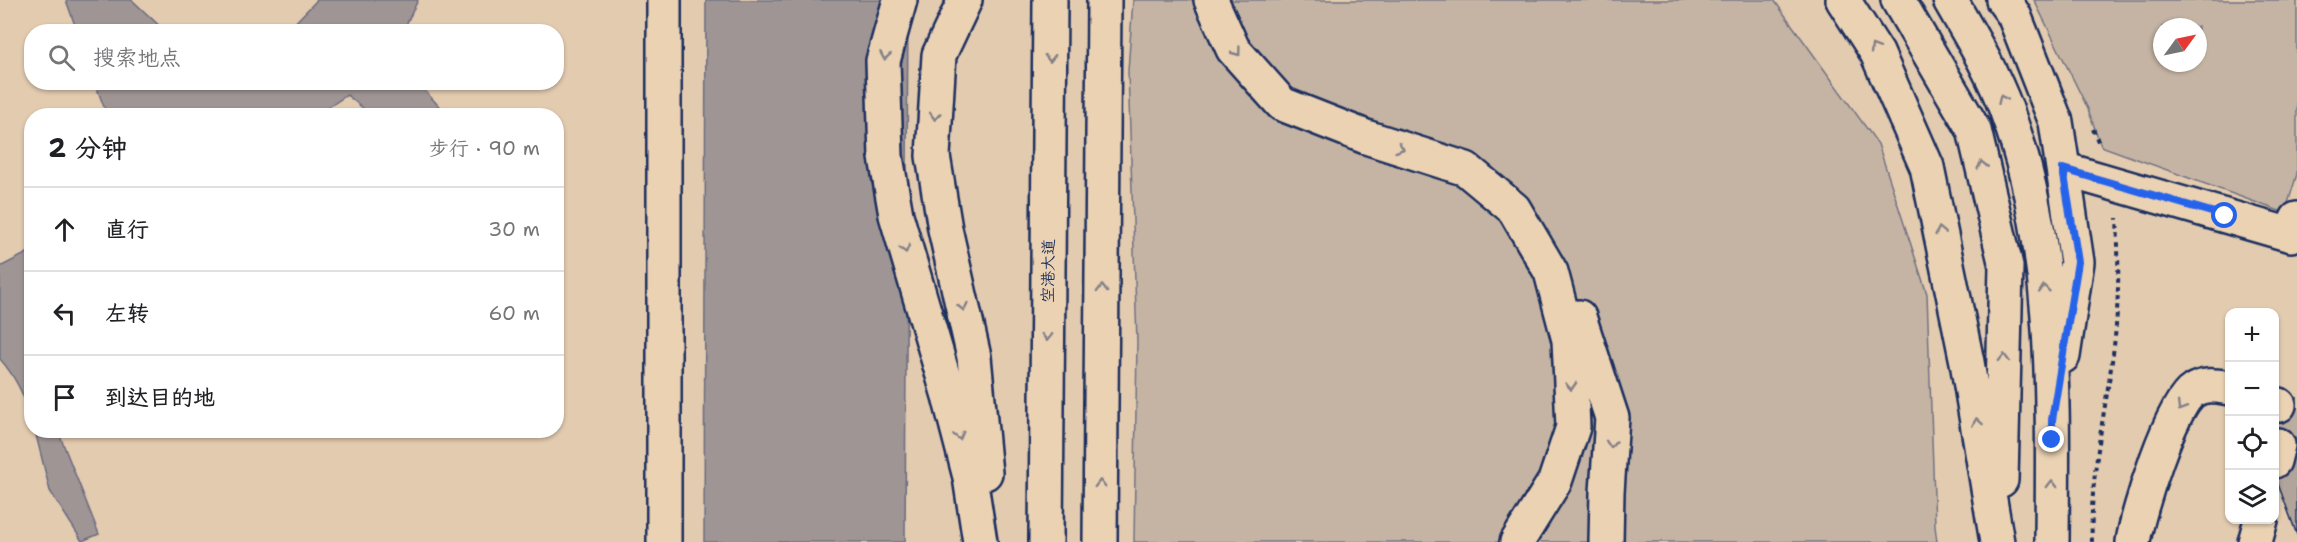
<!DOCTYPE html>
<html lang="zh">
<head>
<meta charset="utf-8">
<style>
	body { margin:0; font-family:"Shantell Sans","LXGW WenKai TC",sans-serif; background:#f6f6f6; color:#202124 }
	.controls { position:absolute; right:18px; bottom:18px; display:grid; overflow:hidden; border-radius:12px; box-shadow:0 2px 4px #0004 }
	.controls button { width:54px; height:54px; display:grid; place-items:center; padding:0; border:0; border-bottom:2px solid #e0e0e0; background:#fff; color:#202124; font:30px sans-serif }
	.compass { position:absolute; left:2153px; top:18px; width:54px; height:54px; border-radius:50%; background:#fff; box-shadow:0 2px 4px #0004; rotate:57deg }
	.stop { position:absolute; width:18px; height:18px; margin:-14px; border:4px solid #2563eb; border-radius:50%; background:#fff }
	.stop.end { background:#2563eb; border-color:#fff; box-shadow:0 2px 6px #0008 }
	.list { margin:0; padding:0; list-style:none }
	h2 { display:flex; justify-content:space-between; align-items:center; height:78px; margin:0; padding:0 24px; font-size:26px }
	h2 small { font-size:20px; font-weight:400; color:#757577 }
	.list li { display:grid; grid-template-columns:39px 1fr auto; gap:18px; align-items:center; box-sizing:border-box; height:84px; padding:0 24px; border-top:2px solid #e0e0e0 }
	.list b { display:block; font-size:22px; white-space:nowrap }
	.list em { font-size:20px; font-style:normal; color:#757577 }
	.icon { flex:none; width:33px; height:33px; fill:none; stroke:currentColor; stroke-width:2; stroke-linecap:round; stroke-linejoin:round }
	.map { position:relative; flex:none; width:2297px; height:542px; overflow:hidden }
	.search { position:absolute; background:#fff; box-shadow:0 2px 4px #0004; left:24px; top:24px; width:540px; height:66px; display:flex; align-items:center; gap:15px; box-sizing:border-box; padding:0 21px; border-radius:24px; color:#757577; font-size:22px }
	.panel { position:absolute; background:#fff; box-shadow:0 2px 4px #0004; left:24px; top:108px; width:540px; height:330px; border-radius:24px }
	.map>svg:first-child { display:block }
</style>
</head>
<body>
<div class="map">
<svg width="2297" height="542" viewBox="0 0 2297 542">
	<rect width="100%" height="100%" fill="#e3cbb0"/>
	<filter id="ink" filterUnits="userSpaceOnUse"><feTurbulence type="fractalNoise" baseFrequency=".0167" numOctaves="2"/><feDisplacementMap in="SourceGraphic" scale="12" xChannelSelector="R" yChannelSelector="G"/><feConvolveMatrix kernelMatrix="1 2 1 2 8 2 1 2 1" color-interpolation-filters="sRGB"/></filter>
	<g filter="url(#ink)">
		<path fill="#c5b4a4" stroke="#707281" stroke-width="1.5" fill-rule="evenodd" d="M1133,0H1774L1878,144L1927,294L1935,526L1937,542H1134L1137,341L1128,71Z
			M2034,0H2297V174L2285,213L2101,146L2088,109ZM2162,27H2198V63H2162Z"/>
		<path fill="#9f9595" stroke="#6a6c7f" stroke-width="1.5" d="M66,0H132L165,31H77Z
			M317,0H418L403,31H287Z
			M706,0H908L905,542H704Z
			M95,83H418L447,115H365L364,109L347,95L326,109L328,115H107Z
			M31,251V418C25,397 15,376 0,359V267Z
			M35,431H58L99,534L82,541L50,491Z"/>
		<path fill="#b0a49b" stroke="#1b2f5e" stroke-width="1.5" d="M2297,397V535L2275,476Z"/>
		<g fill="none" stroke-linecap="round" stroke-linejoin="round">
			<path stroke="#bbaca0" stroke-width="33" stroke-dasharray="33 16" stroke-linecap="butt" d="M2278,445C2284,432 2287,418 2279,405"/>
			<g stroke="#1b2f5e" stroke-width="38">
				<path id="minor" d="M900,0L883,61L886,157L896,215L949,396L970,477L980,542
					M965,0L939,55L933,156L945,229L974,357L985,473
					M1211,0L1233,49L1282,104L1366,137L1466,169L1514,209L1551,272L1569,340L1573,427L1555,481L1517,542
					M1843,0L1877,53L1927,167L1967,362L1997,542
					M1898,0L1974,130L2006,266L2001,480
					M1950,0C1970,35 1992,71 2006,109C2057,246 2053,398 2052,542
					M2003,0L2014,15L2056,122L2077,262L2063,356
					M2063,169L2291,235L2297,219
					M1579,317L1612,418L1607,492L1606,542
					M2274,404L2279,405
					M2274,461L2278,445
					M2133,542C2137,514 2171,404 2193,391C2205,383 2217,386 2230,388
					M2255,542L2261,520"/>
			</g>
			<g stroke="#1b2f5e" stroke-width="38">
				<path id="major" d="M664,542V0
					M1046,542L1050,0
					M1100,542L1104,0"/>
			</g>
			<path stroke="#1b2f5e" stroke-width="4" stroke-dasharray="4.5 4.5" stroke-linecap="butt" d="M2093,129L2099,144
				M2092,542C2089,476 2106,411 2114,346C2119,303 2119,260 2117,218"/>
			<use href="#minor" stroke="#ebd2b3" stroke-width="33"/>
			<use href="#major" stroke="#ebd2b3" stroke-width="33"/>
		</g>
		<defs><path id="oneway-chevron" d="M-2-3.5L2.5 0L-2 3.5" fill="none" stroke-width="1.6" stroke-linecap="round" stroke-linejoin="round" transform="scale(1.5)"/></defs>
		<g stroke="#838088">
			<use href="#oneway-chevron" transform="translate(1874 48) rotate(-121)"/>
			<use href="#oneway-chevron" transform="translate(1237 52) rotate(53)"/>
			<use href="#oneway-chevron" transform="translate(885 56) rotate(100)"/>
			<use href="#oneway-chevron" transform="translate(1050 58) rotate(91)"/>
			<use href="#oneway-chevron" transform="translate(2002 99) rotate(-115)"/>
			<use href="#oneway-chevron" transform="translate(935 116) rotate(94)"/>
			<use href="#oneway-chevron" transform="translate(1400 148) rotate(18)"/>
			<use href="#oneway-chevron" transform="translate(1982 165) rotate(-103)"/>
			<use href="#oneway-chevron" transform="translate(1940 231) rotate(-102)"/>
			<use href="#oneway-chevron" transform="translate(905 249) rotate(74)"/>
			<use href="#oneway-chevron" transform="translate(1102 289) rotate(-90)"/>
			<use href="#oneway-chevron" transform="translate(2044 289) rotate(-96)"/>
			<use href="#oneway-chevron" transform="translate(963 307) rotate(77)"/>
			<use href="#oneway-chevron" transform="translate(1047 337) rotate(91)"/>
			<use href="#oneway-chevron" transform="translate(2004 358) rotate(-89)"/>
			<use href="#oneway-chevron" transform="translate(1571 386) rotate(87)"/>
			<use href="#oneway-chevron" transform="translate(2181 407) rotate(121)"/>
			<use href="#oneway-chevron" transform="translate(1977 422) rotate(-99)"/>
			<use href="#oneway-chevron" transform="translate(959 436) rotate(76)"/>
			<use href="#oneway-chevron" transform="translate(1611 444) rotate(94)"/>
			<use href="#oneway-chevron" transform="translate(1100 484) rotate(-90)"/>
			<use href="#oneway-chevron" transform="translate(2052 484) rotate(-90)"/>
		</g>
	</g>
	<g fill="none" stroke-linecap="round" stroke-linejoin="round" filter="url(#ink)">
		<path stroke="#2563eb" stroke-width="8" d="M2052,440V420L2078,262L2063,169L2225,216"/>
	</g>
	<g text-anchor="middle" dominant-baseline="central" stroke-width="5" stroke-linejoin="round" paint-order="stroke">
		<g font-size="16" fill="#1b2f5e" stroke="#ebd2b3">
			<text transform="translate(1048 271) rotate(-89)">空港大道</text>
		</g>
	</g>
</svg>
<div class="controls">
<button>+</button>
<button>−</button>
<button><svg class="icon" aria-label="locate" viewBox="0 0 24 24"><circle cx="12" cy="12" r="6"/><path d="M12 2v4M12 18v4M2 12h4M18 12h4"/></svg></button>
<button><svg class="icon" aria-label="layers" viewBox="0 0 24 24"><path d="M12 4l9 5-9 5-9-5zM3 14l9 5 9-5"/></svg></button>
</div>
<svg class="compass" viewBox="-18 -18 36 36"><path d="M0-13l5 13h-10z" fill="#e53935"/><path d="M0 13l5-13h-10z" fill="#757577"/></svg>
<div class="stop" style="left:2225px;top:216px"></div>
<div class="stop end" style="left:2052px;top:440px"></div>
<div class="search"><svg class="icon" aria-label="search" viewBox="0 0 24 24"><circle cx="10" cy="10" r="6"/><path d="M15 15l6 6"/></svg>搜索地点</div>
<section class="panel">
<h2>2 分钟<small>步行 · 90 m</small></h2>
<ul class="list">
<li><svg class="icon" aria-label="ahead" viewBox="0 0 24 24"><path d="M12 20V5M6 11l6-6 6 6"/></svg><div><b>直行</b></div><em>30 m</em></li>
<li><svg class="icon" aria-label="left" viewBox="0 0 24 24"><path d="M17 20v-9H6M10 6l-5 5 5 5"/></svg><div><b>左转</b></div><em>60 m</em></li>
<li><svg class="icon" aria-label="arrive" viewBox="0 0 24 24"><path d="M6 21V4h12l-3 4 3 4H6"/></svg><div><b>到达目的地</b></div></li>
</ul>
</section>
</div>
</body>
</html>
